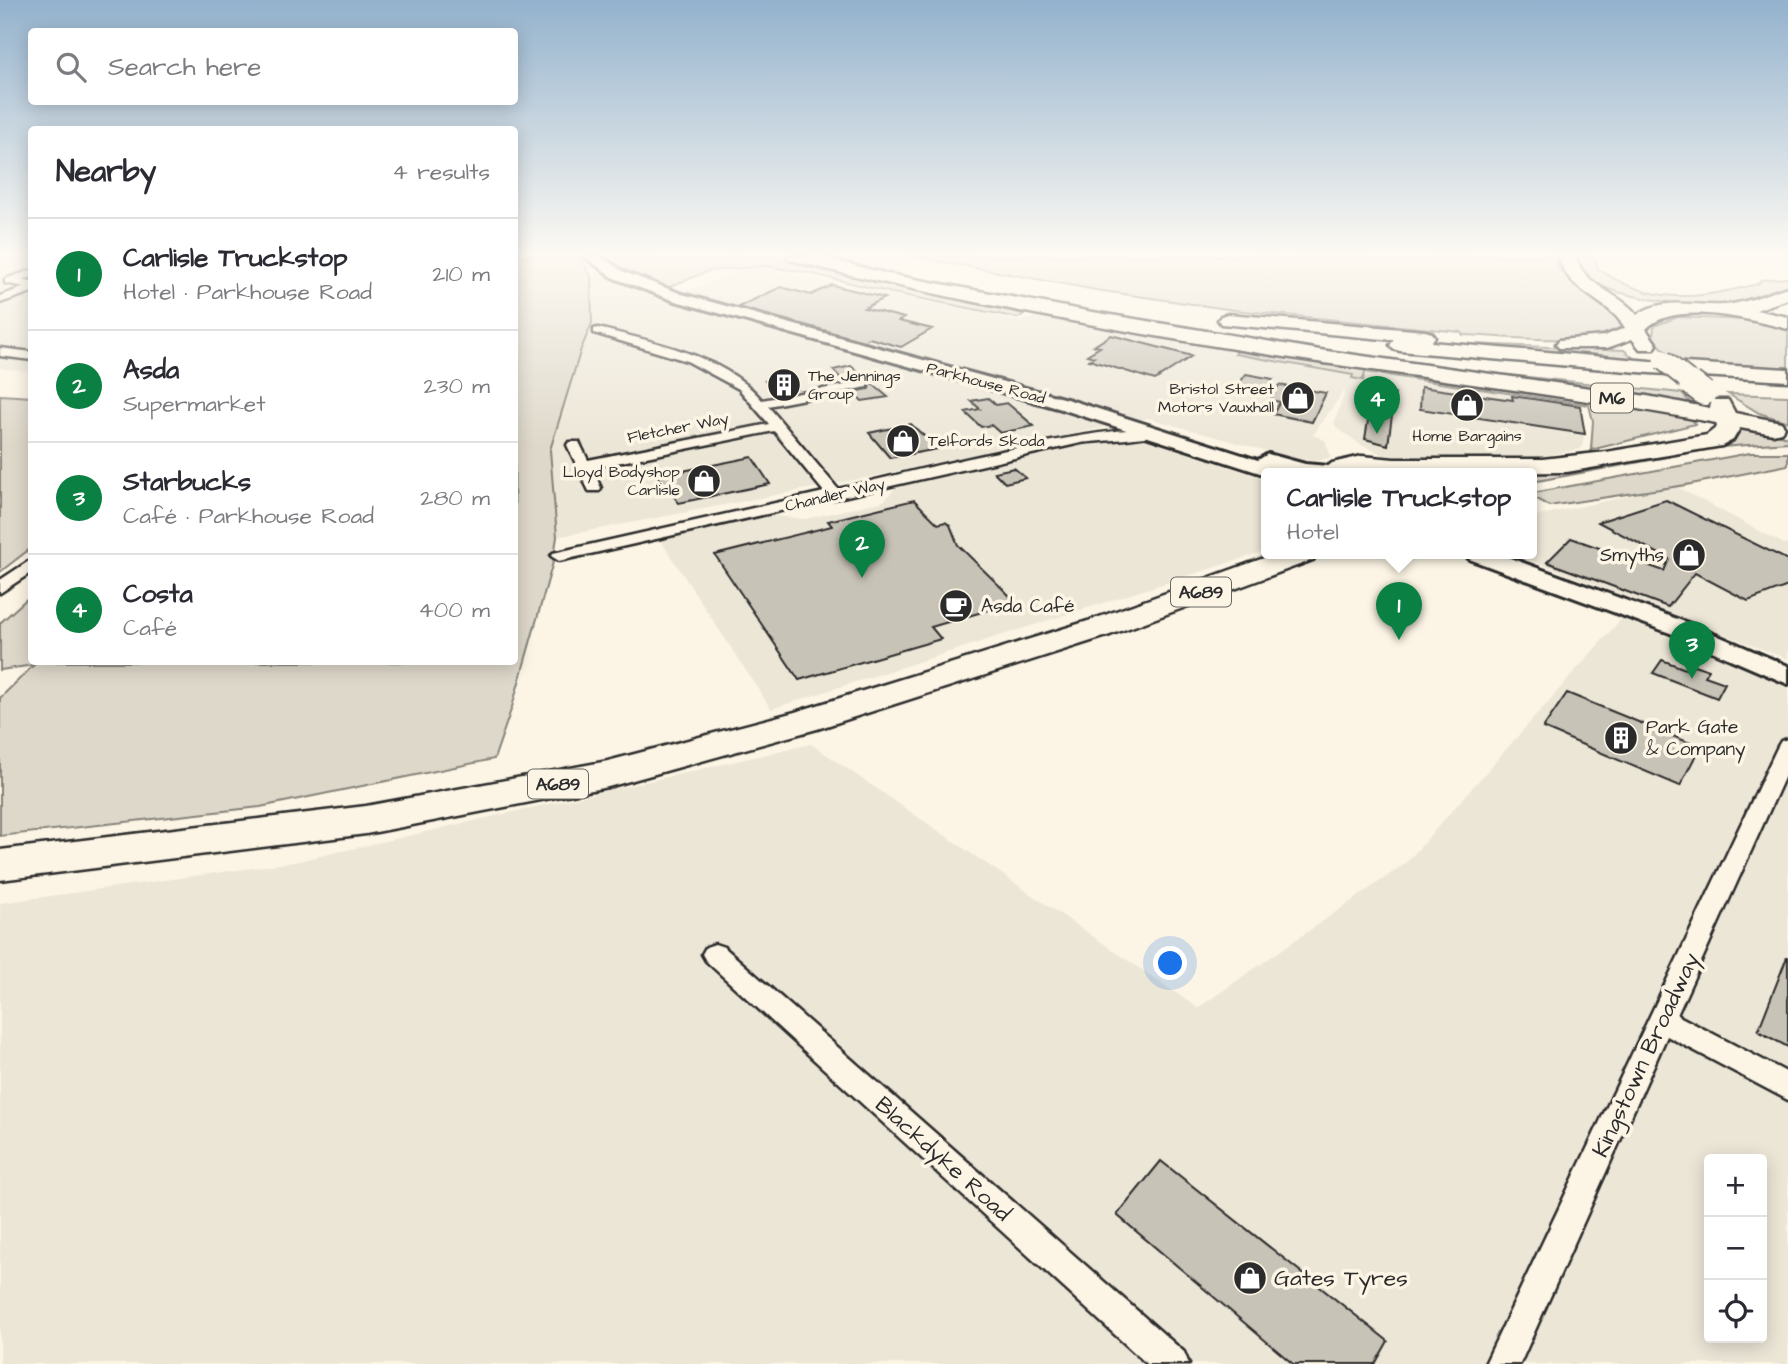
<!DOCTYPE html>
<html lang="en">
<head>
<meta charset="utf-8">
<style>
	body { margin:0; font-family:"Architects Daughter",sans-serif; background:#f7f7f7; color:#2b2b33 }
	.controls { position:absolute; right:21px; bottom:21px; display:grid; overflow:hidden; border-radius:7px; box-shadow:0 4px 18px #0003 }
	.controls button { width:63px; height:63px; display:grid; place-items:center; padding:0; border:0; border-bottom:2px solid #e1e1e2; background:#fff; color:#2b2b33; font:35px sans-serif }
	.you { position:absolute; left:1171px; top:964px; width:24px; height:24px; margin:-18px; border:5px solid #fff; border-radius:50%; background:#1a73e8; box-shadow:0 0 0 10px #1a73e833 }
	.badge { display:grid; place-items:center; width:46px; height:46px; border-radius:50%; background:#0b8043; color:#fff; font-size:23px; font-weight:700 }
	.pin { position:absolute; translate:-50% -58px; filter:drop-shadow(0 2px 4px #0008) }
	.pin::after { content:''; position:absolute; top:37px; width:24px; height:21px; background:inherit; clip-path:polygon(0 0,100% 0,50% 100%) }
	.popup { position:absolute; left:1261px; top:468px; width:276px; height:91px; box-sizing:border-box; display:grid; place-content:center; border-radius:7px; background:#fff; filter:drop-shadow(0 2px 5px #0005); font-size:23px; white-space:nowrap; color:#7c7c81 }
	.popup b { font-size:26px; color:#2b2b33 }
	.popup::after { content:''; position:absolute; left:50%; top:100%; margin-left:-14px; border:14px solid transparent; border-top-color:#fff }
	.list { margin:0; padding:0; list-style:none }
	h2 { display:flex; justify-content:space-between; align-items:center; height:91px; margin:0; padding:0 28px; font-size:30px }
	h2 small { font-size:23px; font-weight:400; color:#7c7c81 }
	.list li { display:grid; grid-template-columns:46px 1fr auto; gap:21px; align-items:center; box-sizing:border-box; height:112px; padding:0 28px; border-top:2px solid #e1e1e2 }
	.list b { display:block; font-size:26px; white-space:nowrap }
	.list p { margin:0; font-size:23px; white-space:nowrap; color:#7c7c81 }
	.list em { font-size:23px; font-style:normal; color:#7c7c81 }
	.icon { flex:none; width:38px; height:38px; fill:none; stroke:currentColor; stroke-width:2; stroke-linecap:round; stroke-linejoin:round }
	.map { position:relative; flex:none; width:1788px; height:1364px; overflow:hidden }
	.search { position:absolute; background:#fff; box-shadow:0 4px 18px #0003; left:28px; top:28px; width:490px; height:77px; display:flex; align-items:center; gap:18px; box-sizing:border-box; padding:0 24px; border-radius:7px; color:#7c7c81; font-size:26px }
	.panel { position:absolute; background:#fff; box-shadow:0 4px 18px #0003; left:28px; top:126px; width:490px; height:539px; border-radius:7px }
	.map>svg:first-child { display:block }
</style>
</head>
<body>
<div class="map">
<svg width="1788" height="1364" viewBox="0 0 1788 1364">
	<rect width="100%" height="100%" fill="#fcf5e5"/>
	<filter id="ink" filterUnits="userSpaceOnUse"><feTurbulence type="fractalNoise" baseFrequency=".0143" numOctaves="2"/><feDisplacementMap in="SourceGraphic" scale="14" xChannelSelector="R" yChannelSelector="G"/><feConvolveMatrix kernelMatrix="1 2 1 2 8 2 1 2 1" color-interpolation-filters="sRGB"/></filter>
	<g filter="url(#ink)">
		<path fill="#ece6d7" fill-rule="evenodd" d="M0,256H31V372L0,368Z
			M754,266L1021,321L1036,317L1211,346L1242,356L1354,375L1352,378L1363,380L1365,372L1580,406L1585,434L1581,449L1533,458L1478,461L1385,456L1360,444L1337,428L1334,423L1346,388L1313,435L1325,440L1331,457L1317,461L1295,459L1148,418L875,476L557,537L550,451L581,349L592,323L591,276L606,273L667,298Z
			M1122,439L1150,441L1266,479V551L771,709L659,538L765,515L805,519L884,501L898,485L1063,449Z
			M1675,486L1788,546V659L1515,554H1532V517Z
			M1622,618L1788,686V1364H0V903L294,862L811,744L1198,1008L1406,863ZM1709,1159H1762V1338H1709Z"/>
		<path fill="#ded8ca" stroke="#84827a" stroke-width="2" d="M515,256H579L591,276L592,323L581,349L550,450L557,537L553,562L512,707L494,759L260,807L0,836V698L34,665L0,670V623L31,595L32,662H514Z
			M598,256H771L813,268L1024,314L1018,318L888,292L809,273L766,266L708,271L664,289L613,268Z
			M911,256H1556L1558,269L1613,311L1621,327C1582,348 1509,336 1463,335L1461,332L1234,310L1096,290Z
			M1576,256H1595L1598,269C1654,306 1695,299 1758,284L1761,280L1788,278V287C1770,291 1755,301 1737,304C1706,309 1608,299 1586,276C1581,271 1579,262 1576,256Z
			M1678,317L1747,320L1788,330V370L1687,365L1664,350L1653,337L1654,326Z
			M1472,344L1624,350L1636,360L1477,347Z
			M1238,350L1656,408L1689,418L1695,424L1591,450L1593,421L1589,405L1365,372L1363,380L1352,378L1353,375L1235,354Z
			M1491,373L1681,393L1691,403L1501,377Z
			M1728,394L1788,396V422L1759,413Z
			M0,395L32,397L31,548L0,572Z
			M1741,425L1788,437V442L1721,447L1532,482V474H1427V471L1730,441L1739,433Z
			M1750,453H1788V465L1686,485L1549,506L1532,496V493Z"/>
		<path fill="#c8c3b7" stroke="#2b2b2b" stroke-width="2" d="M832,285L885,298L864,308L904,318L899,321L932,329L901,347L869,338L864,341L738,307L781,287L811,295Z
			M1111,335L1192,356L1155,380L1089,360L1094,357L1087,355L1100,347L1094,346Z
			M851,366L866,379L844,382L833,370Z
			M1246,374L1273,379L1264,393L1236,388Z
			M787,377L797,389L775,393L765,381Z
			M870,382L888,397L862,401L853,392L869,389Z
			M1279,385L1326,393L1312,422L1273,414L1280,402L1270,400Z
			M1421,387L1513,400L1512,396L1580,406L1585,434L1420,409Z
			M1373,390L1395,393L1388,445L1365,439Z
			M988,398L996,405L1007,403L1034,426L1000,433L991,425L981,427L965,412L980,409L971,401Z
			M911,424L938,449L890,458L869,433Z
			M752,457L770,484L679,503L658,476Z
			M1014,468L1026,478L1005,483L994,472Z
			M914,500L938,524L945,522L950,525L958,545L1016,602L931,627L941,639L799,680L715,555L832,526L828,521Z
			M1666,500L1788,560V586L1748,601L1695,573L1668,607L1547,562L1571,538L1664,571L1669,559L1598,522Z
			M1662,660L1688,670L1691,664L1709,670L1705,676L1725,683L1717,698L1653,673Z
			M1567,693L1700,747L1680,786L1543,728Z
			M1787,957H1788V1047L1758,1031Z
			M1161,1161L1388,1341L1375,1364H1293L1117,1215Z"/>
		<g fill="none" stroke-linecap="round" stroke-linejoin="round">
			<g stroke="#2b2b2b" stroke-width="5">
				<path id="street" d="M32,270V277L22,280L32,282V292L0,303V296L25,287L5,283V279Z
					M598,328C653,342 724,355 762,400L867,381V387L768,406L838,489C881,479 1140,413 1162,433C1155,438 1095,441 1081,443L559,561L551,556L553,553L824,492L774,431L592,468L601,488L599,491H589L567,445L569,442H579L588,460L769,424L739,389L687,361L594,333V329Z
					M0,348L32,352V360L0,356Z
					M32,559V572L0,593V580Z
					M1788,739V769L1677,1015L1788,1073V1100L1667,1036L1520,1364H1485L1778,746L1781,741Z
					M715,944L724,947L1184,1352L1189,1364H1147L706,961L702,954L706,947Z"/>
			</g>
			<g stroke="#2b2b2b" stroke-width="6">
				<path id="secondary" d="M584,256H600L624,272L682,294L1070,400L1258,460L1268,454L1305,464L1340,467L1343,471L1341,474L1266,475L1058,408L672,300L614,278Z
					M1466,554H1499L1688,623L1788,666V684L1670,633L1469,559Z"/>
			</g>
			<g stroke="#2b2b2b" stroke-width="5">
				<path id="highway" d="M787,256H818L888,274L1087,311L1320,350L1647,396L1710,408L1712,400H1728L1735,413L1781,422L1785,427L1781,432L1773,434L1740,428L1733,440L1722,446L1567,472L1392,474L1373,471L1319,474L1332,463L1362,456L1394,459H1542L1606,452L1707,435L1717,427L1716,423C1586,398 1454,382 1324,363C1144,336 965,304 789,260Z
					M1559,256H1576C1582,286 1621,293 1637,315C1663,296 1695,307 1724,305C1745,304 1767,293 1788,287V299L1756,310L1788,317V329C1752,320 1674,299 1646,329L1657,345L1654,349H1640L1632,339L1607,348H1559L1556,344L1559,340L1604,336L1625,328C1609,299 1565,292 1559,256Z
					M1228,314L1425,331L1432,333L1435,337L1431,342L1650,361L1788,369V381L1650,373L1400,351L1393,349L1390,345L1394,340L1221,324L1218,320L1221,316Z
					M1275,554H1317L1313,560L1110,635L817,729L608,787L366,834L0,880V850L366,806L608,761L795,712L1088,621Z"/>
			</g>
			<use href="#street" fill="#fcf5e5" fill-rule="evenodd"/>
			<use href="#secondary" fill="#fcf5e5" fill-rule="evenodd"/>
			<use href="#highway" fill="#fcf5e5" fill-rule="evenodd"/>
			<g stroke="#2b2b2b" stroke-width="23" stroke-linecap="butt">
				<path id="highway-bridge-far1" d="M1663,360L1693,384"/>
			</g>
			<g stroke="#2b2b2b" stroke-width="28" stroke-linecap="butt">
				<path id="highway-bridge" d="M1691,383L1704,393"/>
			</g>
			<use href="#highway-bridge-far1" stroke="#fcf5e5" stroke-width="19"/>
			<use href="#highway-bridge" stroke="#fcf5e5" stroke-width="24"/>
		</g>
	</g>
	<linearGradient id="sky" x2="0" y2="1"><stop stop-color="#93b2cd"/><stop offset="0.57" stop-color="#fefaf3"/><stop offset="1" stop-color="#fefaf3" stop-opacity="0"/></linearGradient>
	<rect width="1788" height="447" fill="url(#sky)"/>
	<defs>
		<g id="building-disc" transform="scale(1.75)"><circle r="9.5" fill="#2b2b2b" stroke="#fcf5e5"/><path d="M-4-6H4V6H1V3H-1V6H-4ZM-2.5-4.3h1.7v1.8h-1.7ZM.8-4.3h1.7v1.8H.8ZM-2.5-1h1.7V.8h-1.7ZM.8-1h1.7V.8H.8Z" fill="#fff"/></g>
		<g id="shop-disc" transform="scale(1.75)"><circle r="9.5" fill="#2b2b2b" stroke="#fcf5e5"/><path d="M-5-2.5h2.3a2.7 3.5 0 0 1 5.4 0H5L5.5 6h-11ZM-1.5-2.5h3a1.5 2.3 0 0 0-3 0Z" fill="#fff"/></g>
		<g id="cafe-disc" transform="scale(1.75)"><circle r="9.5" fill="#2b2b2b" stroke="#fcf5e5"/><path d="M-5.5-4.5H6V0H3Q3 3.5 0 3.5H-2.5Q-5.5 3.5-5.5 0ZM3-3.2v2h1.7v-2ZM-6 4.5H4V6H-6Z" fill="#fff"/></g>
	</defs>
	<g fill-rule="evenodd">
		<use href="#building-disc" x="784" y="385"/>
		<use href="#shop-disc" x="1298" y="398"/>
		<use href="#shop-disc" x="1467" y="405"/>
		<use href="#shop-disc" x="903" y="441"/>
		<use href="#shop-disc" x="704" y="481"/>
		<use href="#shop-disc" x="1689" y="555"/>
		<use href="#cafe-disc" x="956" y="606"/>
		<use href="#building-disc" x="1621" y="738"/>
		<use href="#shop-disc" x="1250" y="1278"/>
	</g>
	<g text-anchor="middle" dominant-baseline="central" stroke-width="7" stroke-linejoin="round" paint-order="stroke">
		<g font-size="16" fill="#2b2b2b" stroke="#fcf5e5" text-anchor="start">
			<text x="808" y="376">The Jennings<tspan x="808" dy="18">Group</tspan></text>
			<text x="1274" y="389" text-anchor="end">Bristol Street<tspan x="1274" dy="18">Motors Vauxhall</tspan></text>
			<text x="1467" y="436" text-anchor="middle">Home Bargains</text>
			<text x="928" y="441">Telfords Skoda</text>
			<text x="680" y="472" text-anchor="end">Lloyd Bodyshop<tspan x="680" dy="18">Carlisle</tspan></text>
		</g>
		<g font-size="16" fill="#2b2b2b" stroke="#fcf5e5">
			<text transform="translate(986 383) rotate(15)">Parkhouse Road</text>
			<text transform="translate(678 428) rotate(-11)">Fletcher Way</text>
			<text transform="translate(835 495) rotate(-13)">Chandler Way</text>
		</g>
		<g fill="#fcf5e5" stroke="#6a6863" stroke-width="2">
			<rect x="1591" y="383.5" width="42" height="29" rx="5"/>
			<rect x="1171" y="577.5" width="60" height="29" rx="5"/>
			<rect x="528" y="769.5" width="60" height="29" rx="5"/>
		</g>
		<g font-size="18" font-weight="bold" fill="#2b2b2b">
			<text x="1612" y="398">M6</text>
			<text x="1201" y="592">A689</text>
			<text x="558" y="784">A689</text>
		</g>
		<g font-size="19" fill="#2b2b2b" stroke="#fcf5e5" text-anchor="start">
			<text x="1664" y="555" text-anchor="end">Smyths</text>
			<text x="981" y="606">Asda Café</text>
			<text x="1646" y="727">Park Gate<tspan x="1646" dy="22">&amp; Company</tspan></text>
		</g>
		<g font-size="23" fill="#2b2b2b" stroke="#fcf5e5">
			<text transform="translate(1646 1055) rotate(-65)">Kingstown Broadway</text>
			<text transform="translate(943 1159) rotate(42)">Blackdyke Road</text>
		</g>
		<g font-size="23" fill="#2b2b2b" stroke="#fcf5e5" text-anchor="start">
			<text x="1274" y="1278">Gates Tyres</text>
		</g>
	</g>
</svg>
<div class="controls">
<button>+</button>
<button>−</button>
<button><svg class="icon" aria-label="locate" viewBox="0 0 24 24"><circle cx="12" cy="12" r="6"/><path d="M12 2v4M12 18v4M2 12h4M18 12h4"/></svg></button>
</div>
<div class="you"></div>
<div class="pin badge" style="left:1399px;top:640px">1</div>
<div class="popup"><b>Carlisle Truckstop</b>Hotel</div>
<div class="pin badge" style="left:862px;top:578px">2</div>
<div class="pin badge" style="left:1692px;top:679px">3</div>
<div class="pin badge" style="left:1377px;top:434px">4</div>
<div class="search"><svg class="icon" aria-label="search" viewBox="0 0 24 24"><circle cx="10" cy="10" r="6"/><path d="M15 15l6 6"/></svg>Search here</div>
<section class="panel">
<h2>Nearby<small>4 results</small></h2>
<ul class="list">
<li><span class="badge">1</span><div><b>Carlisle Truckstop</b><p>Hotel · Parkhouse Road</p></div><em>210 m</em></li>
<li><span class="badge">2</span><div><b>Asda</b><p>Supermarket</p></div><em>230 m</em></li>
<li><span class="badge">3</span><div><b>Starbucks</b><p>Café · Parkhouse Road</p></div><em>280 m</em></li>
<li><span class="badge">4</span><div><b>Costa</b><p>Café</p></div><em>400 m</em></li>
</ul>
</section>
</div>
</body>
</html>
